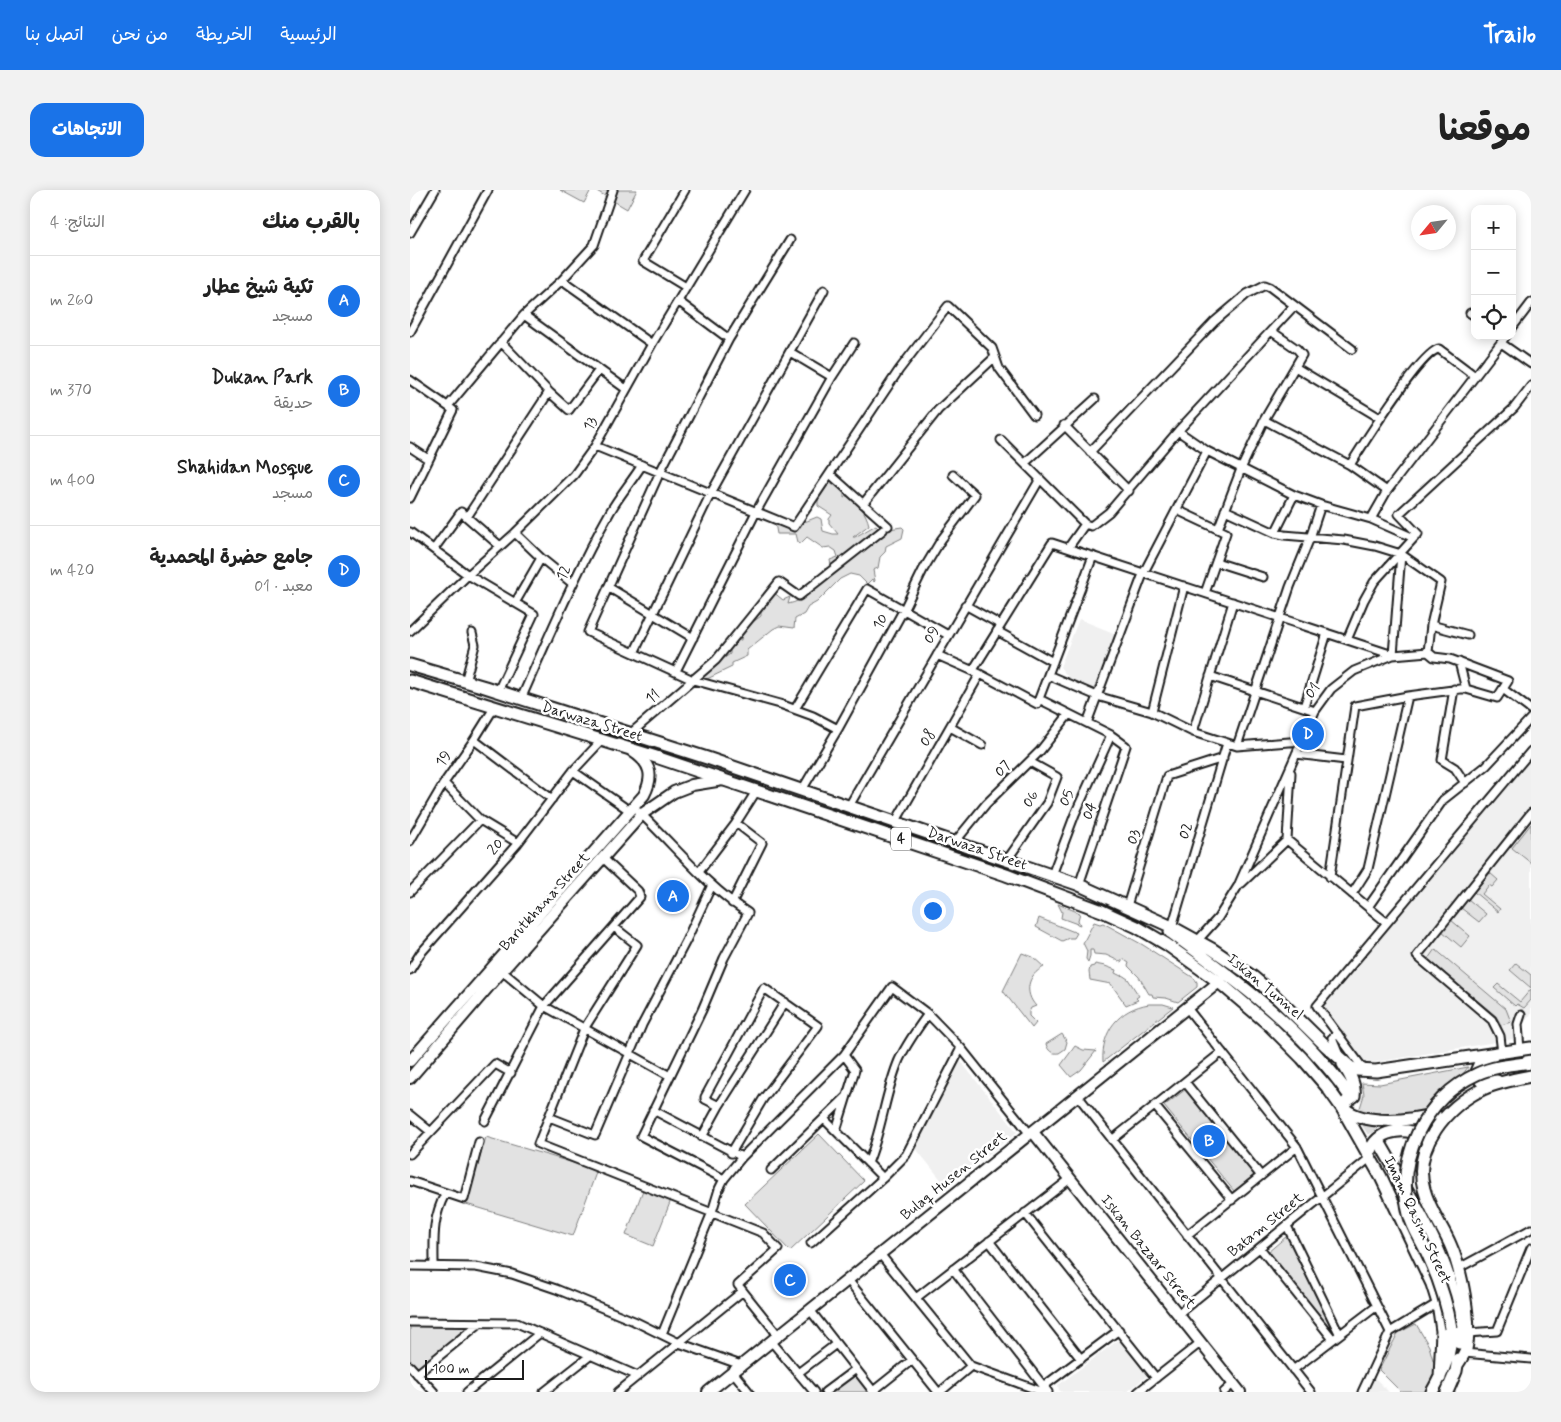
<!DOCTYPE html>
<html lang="ar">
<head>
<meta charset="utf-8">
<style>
	body { margin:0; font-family:Mynerve,"Playpen Sans Arabic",sans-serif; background:#f2f2f2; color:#222; direction:rtl }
	.controls { position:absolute; right:15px; top:15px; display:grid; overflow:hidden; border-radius:10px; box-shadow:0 2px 12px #0003 }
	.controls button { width:45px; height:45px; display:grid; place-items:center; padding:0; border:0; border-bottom:1px solid #e0e0e0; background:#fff; color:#222; font:25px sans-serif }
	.compass { position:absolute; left:1001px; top:15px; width:45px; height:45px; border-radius:50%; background:#fff; box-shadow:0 2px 12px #0003; rotate:241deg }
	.scale { position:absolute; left:15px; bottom:12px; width:99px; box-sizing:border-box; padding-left:5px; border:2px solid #1c1c1c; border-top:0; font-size:14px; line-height:18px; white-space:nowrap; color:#1c1c1c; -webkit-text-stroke:4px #fff; paint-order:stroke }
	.you { position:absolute; left:522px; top:720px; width:18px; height:18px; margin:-12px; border:4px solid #fff; border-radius:50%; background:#1a73e8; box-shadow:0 0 0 8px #1a73e833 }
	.badge { display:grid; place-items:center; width:32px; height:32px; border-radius:50%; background:#1a73e8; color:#fff; font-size:16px; font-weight:700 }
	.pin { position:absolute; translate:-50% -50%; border:2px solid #fff; box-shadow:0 1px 5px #0006 }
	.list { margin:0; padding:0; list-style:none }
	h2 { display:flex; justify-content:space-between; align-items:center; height:65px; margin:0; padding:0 20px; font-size:21px }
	h2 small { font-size:16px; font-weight:400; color:#767676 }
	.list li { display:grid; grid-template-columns:32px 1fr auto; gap:15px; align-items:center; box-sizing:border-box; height:90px; padding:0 20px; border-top:1px solid #e0e0e0 }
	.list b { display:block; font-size:19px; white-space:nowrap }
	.list p { margin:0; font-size:16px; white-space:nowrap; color:#767676 }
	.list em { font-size:16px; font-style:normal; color:#767676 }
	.icon { flex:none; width:28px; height:28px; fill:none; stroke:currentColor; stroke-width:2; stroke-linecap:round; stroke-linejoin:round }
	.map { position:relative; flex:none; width:1121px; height:1202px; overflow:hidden; direction:ltr; border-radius:15px }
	header { display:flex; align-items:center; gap:30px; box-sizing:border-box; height:70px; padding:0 25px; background:#1a73e8; color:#fff }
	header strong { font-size:24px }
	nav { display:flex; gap:28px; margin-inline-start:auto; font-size:18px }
	.intro { display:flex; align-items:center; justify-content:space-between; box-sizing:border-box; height:120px; padding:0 30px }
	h1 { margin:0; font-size:35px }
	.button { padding:12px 22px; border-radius:15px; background:#1a73e8; color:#fff; font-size:18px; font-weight:700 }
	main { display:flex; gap:30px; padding:0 30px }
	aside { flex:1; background:#fff; border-radius:15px; box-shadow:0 2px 12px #0003 }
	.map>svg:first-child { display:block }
</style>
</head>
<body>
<header>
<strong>Trailo</strong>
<nav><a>الرئيسية</a><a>الخريطة</a><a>من نحن</a><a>اتصل بنا</a></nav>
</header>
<div class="intro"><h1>موقعنا</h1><a class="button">الاتجاهات</a></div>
<main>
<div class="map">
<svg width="1121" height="1202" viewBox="0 0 1121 1202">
	<rect width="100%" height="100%" fill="#fff"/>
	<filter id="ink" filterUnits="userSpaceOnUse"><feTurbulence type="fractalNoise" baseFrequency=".02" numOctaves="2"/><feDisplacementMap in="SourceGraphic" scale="10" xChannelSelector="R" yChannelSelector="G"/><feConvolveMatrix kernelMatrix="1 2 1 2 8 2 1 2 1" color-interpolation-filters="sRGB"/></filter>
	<g filter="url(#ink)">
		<path fill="#f0f0f0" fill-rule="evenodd" d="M669,429L706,444L684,499L659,488L650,477Z
			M1121,569V634L1102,658L1121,673V785L1107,773L1100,780L1121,799L1110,812L1088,794L1084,798L1114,818L1121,810V824L1113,834L1115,847L1121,846L955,874L912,818ZM1080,683L1079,695L1072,704L1088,721L1064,702Z
			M548,868L607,942L537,997L503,955Z
			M711,1148L739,1184L717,1202H652L649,1200L648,1195L651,1193Z
			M964,1187L979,1202H957Z"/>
		<path fill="#e2e2e2" stroke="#7f7f7f" d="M150,0H181L174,13Z
			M185,0H227L217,19Z
			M426,293L434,304V308L438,306C449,314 456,322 459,335L443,347H445L466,335L468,337L466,339L467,341L474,343L479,339L492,337L494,339L492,348L476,356L475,362L470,367L468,378L463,380L465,391L464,392L462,389L457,394L449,386L440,384L430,389L407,412L398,417L394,424L385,429L384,438L369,436L363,439L337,460V466L322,473V477L295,490L292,489L291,486L299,479L320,464V461L316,458L318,448L322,451L331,450L332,440L351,426V421L357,412L362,401L373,410L380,407L378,414C394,411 407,398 417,386L413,381L414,379L417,378L420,382L426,377L421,376L420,370L428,367L426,361L420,357L413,358L397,347L391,353L388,352L386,344H367L365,333L382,335L397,331L407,327L411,329L413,341L423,344H428L419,333V329L422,325L408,316C407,304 414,294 426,293Z
			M1121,634V673L1102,658Z
			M1080,683L1088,690L1082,697L1079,695L1072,704L1090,719L1088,722L1064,702Z
			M1058,709L1076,724L1069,732L1051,718Z
			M648,714L670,723L668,730L670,735L651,728L652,722Z
			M629,728L667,743L664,748H659L652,751L626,737Z
			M1041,730L1060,746L1051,757L1032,741Z
			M684,732L690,734L693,733L733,755L784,788L787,792V797L768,812L756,808L743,807L742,804H739L729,787L718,776L719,773L713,769L711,772L696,765L684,764L683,760H680V766L678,772L676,769L677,761L673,753Z
			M1025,759L1096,819L1101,832L1091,835L1086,826L1018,769Z
			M612,763L623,767L634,777C617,785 614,803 626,816L621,818L619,822V826L626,833L622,838L593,801Z
			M1106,773L1121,785V798L1100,780Z
			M685,774L695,776L706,780L705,783L711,786L712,785L718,789L729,806L726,808L728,810L716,815L701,794L680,790L679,782L680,777L684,776Z
			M1088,794L1110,812L1121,799V810L1114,818L1107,814L1105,816L1084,798Z
			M739,814H753L763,817L693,872C691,841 709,819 739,814Z
			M652,844L657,852L655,859L649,863C642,864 638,861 636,854Z
			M665,856L673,860L686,861L671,880L661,887L651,875Z
			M1058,877C1051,888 1025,916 1014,921C995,929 969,925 949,921L954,905L952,893L970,894Z
			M776,899L844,985L824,1001L754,916Z
			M409,944L454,991L380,1061L335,1014Z
			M76,947L187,980L163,1046L56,1014Z
			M233,1000L261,1010L243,1056L216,1045Z
			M877,1046L924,1143L858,1062Z
			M1006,1134L1019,1156L1023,1170L1027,1177L1023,1191L1016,1202H991L969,1180L988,1143Z
			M0,1135L54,1137L56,1140L8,1180L0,1171Z
			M445,1184L457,1200L455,1202H422Z"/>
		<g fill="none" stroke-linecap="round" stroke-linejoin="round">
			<path stroke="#ddd" stroke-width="11" stroke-dasharray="11 5.5" stroke-linecap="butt" d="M939,905L971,955"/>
			<g stroke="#1c1c1c" stroke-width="11">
				<path id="street" d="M275,0L233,71L276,97
					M0,43L25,0
					M380,50L319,149L250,282L178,442L283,490L370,514L403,526L428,539
					M152,90L242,154
					M268,111L319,149
					M1060,123L1065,126
					M114,125L216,199
					M1102,138L1121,113
					M0,142L78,0
					M91,152L139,202L159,220L189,180
					M1091,153L1121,174
					M380,162L422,187
					M885,177L970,228
					M0,190L43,220L0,308
					M38,216L114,125L152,90L184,55L203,0
					M854,230L940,275L977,301
					M654,235L719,301
					M768,241L797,261L884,305L911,315L961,329L1004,348L964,392L954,410L937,450
					M591,250L675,334L681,336L699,322L768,241L884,116
					M185,256L384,337L489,180L538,116L582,158L589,178L624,225
					M0,257L18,269
					M680,262L804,132L837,104L855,95L860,97L942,159
					M615,273L685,209
					M940,275C952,256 1012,160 1029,159L1065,186
					M420,284L478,336
					M453,314L528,220L585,167
					M767,320L816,343L795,403
					M815,320L865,343L874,345L934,350L965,356L991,364L1031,392L1021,435L1018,462
					M57,327L139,202
					M961,329L977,301L1096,146
					M808,339L831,279L854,230L892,165L887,159L861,141
					M0,342L58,385L124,424L88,501
					M105,343L131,368L163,394
					M865,343L884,305
					M1008,344L989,324L1104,218L1121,196
					M658,358L675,334
					M24,359L51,322L90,356
					M806,372L853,387
					M198,397L283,448
					M105,413L131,368
					M555,415L591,435
					M1021,435L1058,445
					M0,441L58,385L105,343L164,285L185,256L242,154L335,0
					M587,441L643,472
					M224,463L301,303L414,100
					M1049,472L1056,499
					M563,480L642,353L983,465L991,364
					M266,481L346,322L422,187L444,153
					M570,484L627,514L683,366
					M638,485L687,506L742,522L783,542L827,556L892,551
					M800,486L905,521
					M55,492L65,455L62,443
					M1044,499L1032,570L1045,578L1055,593
					M1093,499L1121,520
					M111,509C139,446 166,382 200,322C209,306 222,291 232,275
					M629,509L701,545L716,556L669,695
					M894,517L917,443
					M385,519L457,399L538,445
					M742,522L774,396
					M677,533L733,384L797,261
					M540,537L572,555
					M783,542L823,412
					M220,544L306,470L369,392L389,406L473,340
					M64,550L142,609
					M827,556L880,397L900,348L911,315
					M886,564L936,570
					M163,581L220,621
					M34,593L70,630L108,653
					M392,600L428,539L494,419L513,380L531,350L565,305L543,285
					M439,616L630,289
					M229,622C265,656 296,696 338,723L314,768L292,820L231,946L314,989
					M486,631L570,484L527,465
					M326,633L347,600
					M877,650L976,732
					M0,651L34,593L64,550L84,518
					M545,652L576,614L630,561L659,524
					M597,670L637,613L647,587L620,572
					M289,682L326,633L352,653L322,713
					M642,685L665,624L701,545
					M832,693L877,650L881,583
					M0,702L70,630
					M942,704L958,679L998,506
					M717,716L757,586L813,568
					M958,717L1033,610L1076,576L1121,528
					M204,737L227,755L174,839L128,954L353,1043L368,1059L328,1095L368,1145
					M762,737L817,553
					M788,750L808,728L828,696L905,521L921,499L944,481L983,465L1018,462L1024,467L1040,469L1098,491L1087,508L1056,499H1050L998,506L945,516L920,687
					M0,780L10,764L108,653L163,581L192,550
					M92,781L134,816L260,886
					M777,818L887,957L980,1142
					M928,844L922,848L929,865
					M1110,860L1108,834L1111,825
					M1092,863L1090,846L1082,830L1007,766L1121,623
					M955,881L907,816L1121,561
					M775,892L851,986
					M668,906L901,1202
					M309,916L295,909V907L354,798L408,836L353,909L321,963
					M745,916L822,1010
					M243,920L332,967
					M0,925L21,942
					M139,927L185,945L232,835L276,751L302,695
					M414,929L473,988
					M75,931L134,816L230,707L228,701L194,669
					M426,941L445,880L434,865
					M292,947L309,916L375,812
					M702,950L812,862
					M0,964L85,874L101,883
					M458,973C472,940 475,903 489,870C497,853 507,839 518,824
					M361,980L436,907
					M0,991L54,1009L69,952
					M615,1023L746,1188
					M877,1036L929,1143
					M777,1045L887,957
					M579,1051L671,1169
					M401,1053L473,988L496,965L551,858
					M850,1058L922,1148
					M470,1064L561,1176L633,1202
					M0,1076L66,1077L102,1084L146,1099L224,1131L269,1153L331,1175
					M24,1076C24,1048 22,1029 35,1004
					M1049,1078L1121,1039
					M543,1079L638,1202
					M438,1090L528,1202
					M506,1108L660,989
					M400,1120L463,1201
					M768,1124L961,967
					M0,1132L107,1133L228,1186
					M1057,1143L1087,1141L1121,1058
					M252,1144L302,1022L309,999L314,989L332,967L434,865L482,797L518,824L551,858L620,944
					M361,1151L404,1202
					M1054,1163L1121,1169
					M0,1176L24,1202
					M883,1180L967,1116
					M323,1182L339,1202
					M388,1183L426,1154
					M7,1184L70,1133
					M634,1196L709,1140
					M57,1202L130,1143
					M134,1202L181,1165
					M208,1202L333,1101
					M415,1202L446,1179
					M462,1202L502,1170
					M530,1202L561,1176
					M728,1202L790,1153
					M814,1202L823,1194
					M952,1202L980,1142L1028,1113"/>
			</g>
			<g stroke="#1c1c1c" stroke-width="14">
				<path id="secondary" d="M0,871L234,605C244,586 241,573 222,561
					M0,888L92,781L232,624L264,602L282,595L313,590
					M623,942L830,1202
					M298,1202L809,792"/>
			</g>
			<g stroke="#1c1c1c" stroke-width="15">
				<path id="primary" d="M0,475L75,497L297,568L667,694L762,737L802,759L843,787L863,804L915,855L940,877L947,880L966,881L1121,858
					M0,491L243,566L596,685L692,721L727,737L756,754L809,792L857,833L892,868L917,897L932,918L971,987L1022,1094L1028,1113L1032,1141L1030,1188
					M760,742C826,790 891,837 939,905
					M1082,867L1069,875L1065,884L1071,891H1087
					M933,874C939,884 946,894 944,906L937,911
					M934,918C953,936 1001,931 1025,924
					M971,955C1005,1015 1051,1081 1049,1153
					M961,959C969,938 1001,936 1016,949
					M1047,1175C1050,1170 1054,1165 1056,1159C1062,1133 1051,1078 1040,1054C1032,1036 1019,1019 1014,999C1002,957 1037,916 1073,899C1088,892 1105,889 1121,886
					M1022,1202C1034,1181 1042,1162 1041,1138
					M1037,1202L1046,1181L1048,1169"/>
			</g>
			<use href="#street" stroke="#fff" stroke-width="7"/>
			<use href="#secondary" stroke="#fff" stroke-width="10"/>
			<use href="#primary" stroke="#fff" stroke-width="11"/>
			<g stroke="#1c1c1c" stroke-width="15" stroke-linecap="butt">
				<path id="primary-bridge" d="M1041,1138C1037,1113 1029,1089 1018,1065C1012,1051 1003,1039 999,1024C985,968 1015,908 1067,884C1082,877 1099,875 1115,873"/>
			</g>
			<use href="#primary-bridge" stroke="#fff" stroke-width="11"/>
		</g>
	</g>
	<g text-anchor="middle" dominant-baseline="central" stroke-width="5" stroke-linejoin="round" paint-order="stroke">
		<rect fill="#fff" stroke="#606060" stroke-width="1" x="481" y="637.5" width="20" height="23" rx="4"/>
		<g font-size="14" font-weight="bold" fill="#1c1c1c">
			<text x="491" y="649">4</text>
		</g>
		<g font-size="15" fill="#1c1c1c" stroke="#fff">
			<text transform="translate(181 234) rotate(-61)">13</text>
			<text transform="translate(154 383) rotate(-64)">12</text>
			<text transform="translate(471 432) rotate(-61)">10</text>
			<text transform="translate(522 445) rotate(-60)">09</text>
			<text transform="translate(903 501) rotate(-54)">01</text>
			<text transform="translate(243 507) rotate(-41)">11</text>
			<text transform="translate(182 532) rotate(17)">Darwaza Street</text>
			<text transform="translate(518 548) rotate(-60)">08</text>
			<text transform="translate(34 569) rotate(-55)">19</text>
			<text transform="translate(593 579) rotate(-45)">07</text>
			<text transform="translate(657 608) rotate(-66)">05</text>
			<text transform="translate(621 609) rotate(-60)">06</text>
			<text transform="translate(680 621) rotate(-71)">04</text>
			<text transform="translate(776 641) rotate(-73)">02</text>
			<text transform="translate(724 647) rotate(-73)">03</text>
			<text transform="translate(86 657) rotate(-49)">20</text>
			<text transform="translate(567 659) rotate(19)">Darwaza Street</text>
			<text transform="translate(135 712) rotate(-48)">Barutkhana Street</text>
			<text transform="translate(855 797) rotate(40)">Iskan Tunnel</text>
			<text transform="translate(544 986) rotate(-39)">Bulaq Husen Street</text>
			<text transform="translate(1007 1030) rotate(65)">Imam Qasim Street</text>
			<text transform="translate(856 1035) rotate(-39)">Batam Street</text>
			<text transform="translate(738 1062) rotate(51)">Iskan Bazaar Street</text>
		</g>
	</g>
</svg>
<div class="controls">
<button>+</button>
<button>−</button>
<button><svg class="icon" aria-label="locate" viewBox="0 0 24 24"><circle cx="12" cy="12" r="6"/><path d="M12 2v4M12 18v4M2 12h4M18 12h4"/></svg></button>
</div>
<svg class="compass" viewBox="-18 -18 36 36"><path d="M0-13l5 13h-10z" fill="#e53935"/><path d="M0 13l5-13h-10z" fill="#767676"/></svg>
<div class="scale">100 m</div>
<div class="you"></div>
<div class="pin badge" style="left:263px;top:706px">A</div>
<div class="pin badge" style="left:799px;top:951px">B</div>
<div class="pin badge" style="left:380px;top:1090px">C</div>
<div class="pin badge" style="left:898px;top:544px">D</div>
</div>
<aside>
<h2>بالقرب منك<small>النتائج: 4</small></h2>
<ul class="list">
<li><span class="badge">A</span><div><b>تكية شيخ عطار</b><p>مسجد</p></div><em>260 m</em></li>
<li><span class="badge">B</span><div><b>Dukan Park</b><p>حديقة</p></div><em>370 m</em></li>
<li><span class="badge">C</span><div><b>Shahidan Mosque</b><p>مسجد</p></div><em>400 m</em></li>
<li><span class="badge">D</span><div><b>جامع حضرة المحمدية</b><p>معبد · 01</p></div><em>420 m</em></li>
</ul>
</aside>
</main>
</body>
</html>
